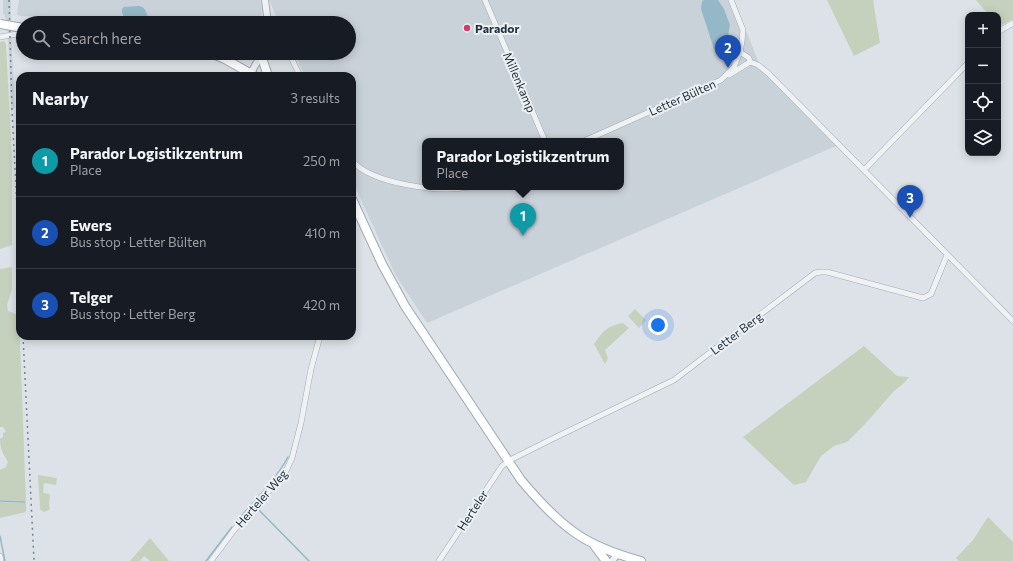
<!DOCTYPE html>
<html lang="en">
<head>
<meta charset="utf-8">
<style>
	body { margin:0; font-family:Commissioner,sans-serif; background:#20242c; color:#f1f3f6 }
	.controls { position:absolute; right:12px; top:12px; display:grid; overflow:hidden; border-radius:8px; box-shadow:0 2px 10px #0003 }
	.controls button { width:36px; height:36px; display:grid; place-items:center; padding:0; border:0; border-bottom:1px solid #363941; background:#171b24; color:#f1f3f6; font:20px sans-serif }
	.you { position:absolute; left:658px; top:325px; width:14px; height:14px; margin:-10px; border:3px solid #fff; border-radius:50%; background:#1a73e8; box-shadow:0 0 0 6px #1a73e833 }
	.badge { display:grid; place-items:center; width:26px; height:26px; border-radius:50%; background:#d23b6e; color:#fff; font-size:13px; font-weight:700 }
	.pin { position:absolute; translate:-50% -33px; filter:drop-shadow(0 1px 2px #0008) }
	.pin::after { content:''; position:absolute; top:21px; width:14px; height:12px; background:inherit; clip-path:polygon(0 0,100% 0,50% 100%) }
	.popup { position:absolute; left:422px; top:138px; width:202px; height:52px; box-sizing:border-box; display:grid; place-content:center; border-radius:8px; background:#171b24; filter:drop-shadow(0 1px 3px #0005); font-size:13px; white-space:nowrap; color:#9ea1a6 }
	.popup b { font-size:15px; color:#f1f3f6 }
	.popup::after { content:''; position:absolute; left:50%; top:100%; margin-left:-8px; border:8px solid transparent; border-top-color:#171b24 }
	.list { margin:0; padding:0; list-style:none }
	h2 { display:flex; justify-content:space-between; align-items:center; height:52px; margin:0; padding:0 16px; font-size:17px }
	h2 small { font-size:13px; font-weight:400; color:#9ea1a6 }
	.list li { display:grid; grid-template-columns:26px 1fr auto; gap:12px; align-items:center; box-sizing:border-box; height:72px; padding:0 16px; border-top:1px solid #363941 }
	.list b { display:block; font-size:15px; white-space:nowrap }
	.list p { margin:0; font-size:13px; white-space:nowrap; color:#9ea1a6 }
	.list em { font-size:13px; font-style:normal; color:#9ea1a6 }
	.icon { flex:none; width:22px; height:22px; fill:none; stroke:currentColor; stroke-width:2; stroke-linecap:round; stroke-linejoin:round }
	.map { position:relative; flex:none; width:1013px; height:561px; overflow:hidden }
	.search { position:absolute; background:#171b24; box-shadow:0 2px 10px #0003; left:16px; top:16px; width:340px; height:44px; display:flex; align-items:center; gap:10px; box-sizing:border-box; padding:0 14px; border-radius:22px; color:#9ea1a6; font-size:15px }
	.panel { position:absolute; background:#171b24; box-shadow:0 2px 10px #0003; left:16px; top:72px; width:340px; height:268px; border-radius:12px }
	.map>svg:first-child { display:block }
</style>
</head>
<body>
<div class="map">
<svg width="1013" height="561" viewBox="0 0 1013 561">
	<rect width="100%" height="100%" fill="#dce2e7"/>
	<path fill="#cad2d9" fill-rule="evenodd" d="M3,0H11V32L15,108L11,109L8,34L6,19L3,13Z
		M19,0H260L262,9L261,23H126L100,19L21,16L17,15Z
		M269,0H734L760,66L836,146L427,323L396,276L352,180V76H305L294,53H349V23H279ZM425,141H621V187H425Z"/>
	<path fill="#c6d1bd" d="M827,0H873L880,43L854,56Z
		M976,0H1013V19L998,27V15H989Z
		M4,41L6,44L12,160V245L0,249V42Z
		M12,267V289L7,305L8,311L19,315L26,501L0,500V470L6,467L8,462C3,454 0,448 0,439L3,437V433L6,432L3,427H0V269Z
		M635,309L646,320L639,328L628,316Z
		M623,323L629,328L605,350L608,358L605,364L594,344C602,332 608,325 623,323Z
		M864,346L897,376L909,377L904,383L894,391L866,423L847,442L834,446L821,456L806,482L794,485L743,437Z
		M38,475L57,478L56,485L44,483L43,493L50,494L49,505L50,508L49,510L44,512L40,509Z
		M0,502L26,503V512L0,518Z
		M988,517L1013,542V561H959L956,558L973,540Z
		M150,538L169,561H150L144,556L140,561H130Z"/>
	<path fill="#95b8c9" d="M704,0H718L724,9L730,25L727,42L730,54L726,62L719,57L714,49L701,9L702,1Z
		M139,6C145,7 146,11 148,17L146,20H132L124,18L122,12V9L124,7Z"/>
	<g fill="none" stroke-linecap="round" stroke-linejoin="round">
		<path stroke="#95b8c9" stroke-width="1.5" d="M0,501L25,502
			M258,509L309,561
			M236,522C254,501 275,481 288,457
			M0,536L5,561
			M206,561L232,527"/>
		<g stroke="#a2aab1" stroke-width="6">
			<path id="minor" d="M485,0L545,141
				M998,32L1013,23
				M0,37L17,34
				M740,52L749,58L750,62
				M289,53L300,76
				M750,62L758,65L768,73L1013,321
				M729,75L750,62
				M584,141L721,80L734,67L740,52L742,41L743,30L731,0
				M352,161C373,184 439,193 469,187
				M864,170L968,63
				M0,556L1,561
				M211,561L234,530L277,482L286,471L292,458L301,423L311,369L320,336
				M439,561L502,466L512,459L552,439L674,380L815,273L821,272H827L923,298L931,294L947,255"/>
		</g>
		<g stroke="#a2aab1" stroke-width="8">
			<path id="tertiary" d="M265,0L268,23
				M251,73L262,53
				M612,561L615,557L620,554"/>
		</g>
		<g stroke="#9ba9b3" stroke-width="10">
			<path id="primary" d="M210,53L223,58L255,76
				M264,53L263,61L268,76
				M352,199L382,264L405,306L521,480C537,499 554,518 574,532C593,546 619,555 641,561
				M594,545L606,561"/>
		</g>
		<use href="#minor" stroke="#eff2f5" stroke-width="5"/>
		<use href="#tertiary" stroke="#eff2f5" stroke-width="6"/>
		<use href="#primary" stroke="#fff" stroke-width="8"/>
		<path stroke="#758591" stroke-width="1.5" stroke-dasharray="2 4" stroke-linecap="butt" d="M9,0L12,111L20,264
			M23,336L34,561"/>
		<g stroke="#9ba9b3" stroke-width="10" stroke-linecap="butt">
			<path id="primary-bridge" d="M0,24L23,28"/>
		</g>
		<use href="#primary-bridge" stroke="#fff" stroke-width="8"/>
	</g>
	<circle fill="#d23b6e" stroke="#ebf1f5" stroke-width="1.5" cx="467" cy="28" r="4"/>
	<g text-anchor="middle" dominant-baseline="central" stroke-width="4" stroke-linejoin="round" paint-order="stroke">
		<g font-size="12" font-weight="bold" fill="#26333e" stroke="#ebf1f5" text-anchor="start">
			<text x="475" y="28">Parador</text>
		</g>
		<g font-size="12" fill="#26333e" stroke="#ebf1f5">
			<text transform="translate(520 82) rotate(67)">Millenkamp</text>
			<text transform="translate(682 97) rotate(-24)">Letter Bülten</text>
			<text transform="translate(736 333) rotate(-37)">Letter Berg</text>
			<text transform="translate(261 498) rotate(-49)">Herteler Weg</text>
			<text transform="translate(472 510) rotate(-57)">Herteler</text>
		</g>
	</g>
</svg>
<div class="controls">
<button>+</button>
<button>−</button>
<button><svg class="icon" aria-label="locate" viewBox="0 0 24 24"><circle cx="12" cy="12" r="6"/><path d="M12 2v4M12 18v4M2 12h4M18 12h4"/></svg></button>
<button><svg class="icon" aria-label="layers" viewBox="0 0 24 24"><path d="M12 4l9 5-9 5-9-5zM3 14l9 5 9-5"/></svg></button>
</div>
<div class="you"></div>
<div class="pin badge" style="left:523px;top:236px;background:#0f9aa8">1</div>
<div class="popup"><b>Parador Logistikzentrum</b>Place</div>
<div class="pin badge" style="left:728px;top:68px;background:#1a4fb4">2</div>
<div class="pin badge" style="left:910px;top:218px;background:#1a4fb4">3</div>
<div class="search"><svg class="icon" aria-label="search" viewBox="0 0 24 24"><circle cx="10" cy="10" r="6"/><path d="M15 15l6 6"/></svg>Search here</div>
<section class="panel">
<h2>Nearby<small>3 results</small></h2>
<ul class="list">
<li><span class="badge" style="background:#0f9aa8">1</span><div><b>Parador Logistikzentrum</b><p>Place</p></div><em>250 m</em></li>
<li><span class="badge" style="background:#1a4fb4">2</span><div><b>Ewers</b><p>Bus stop · Letter Bülten</p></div><em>410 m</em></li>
<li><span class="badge" style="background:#1a4fb4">3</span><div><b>Telger</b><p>Bus stop · Letter Berg</p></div><em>420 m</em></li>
</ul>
</section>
</div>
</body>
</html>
